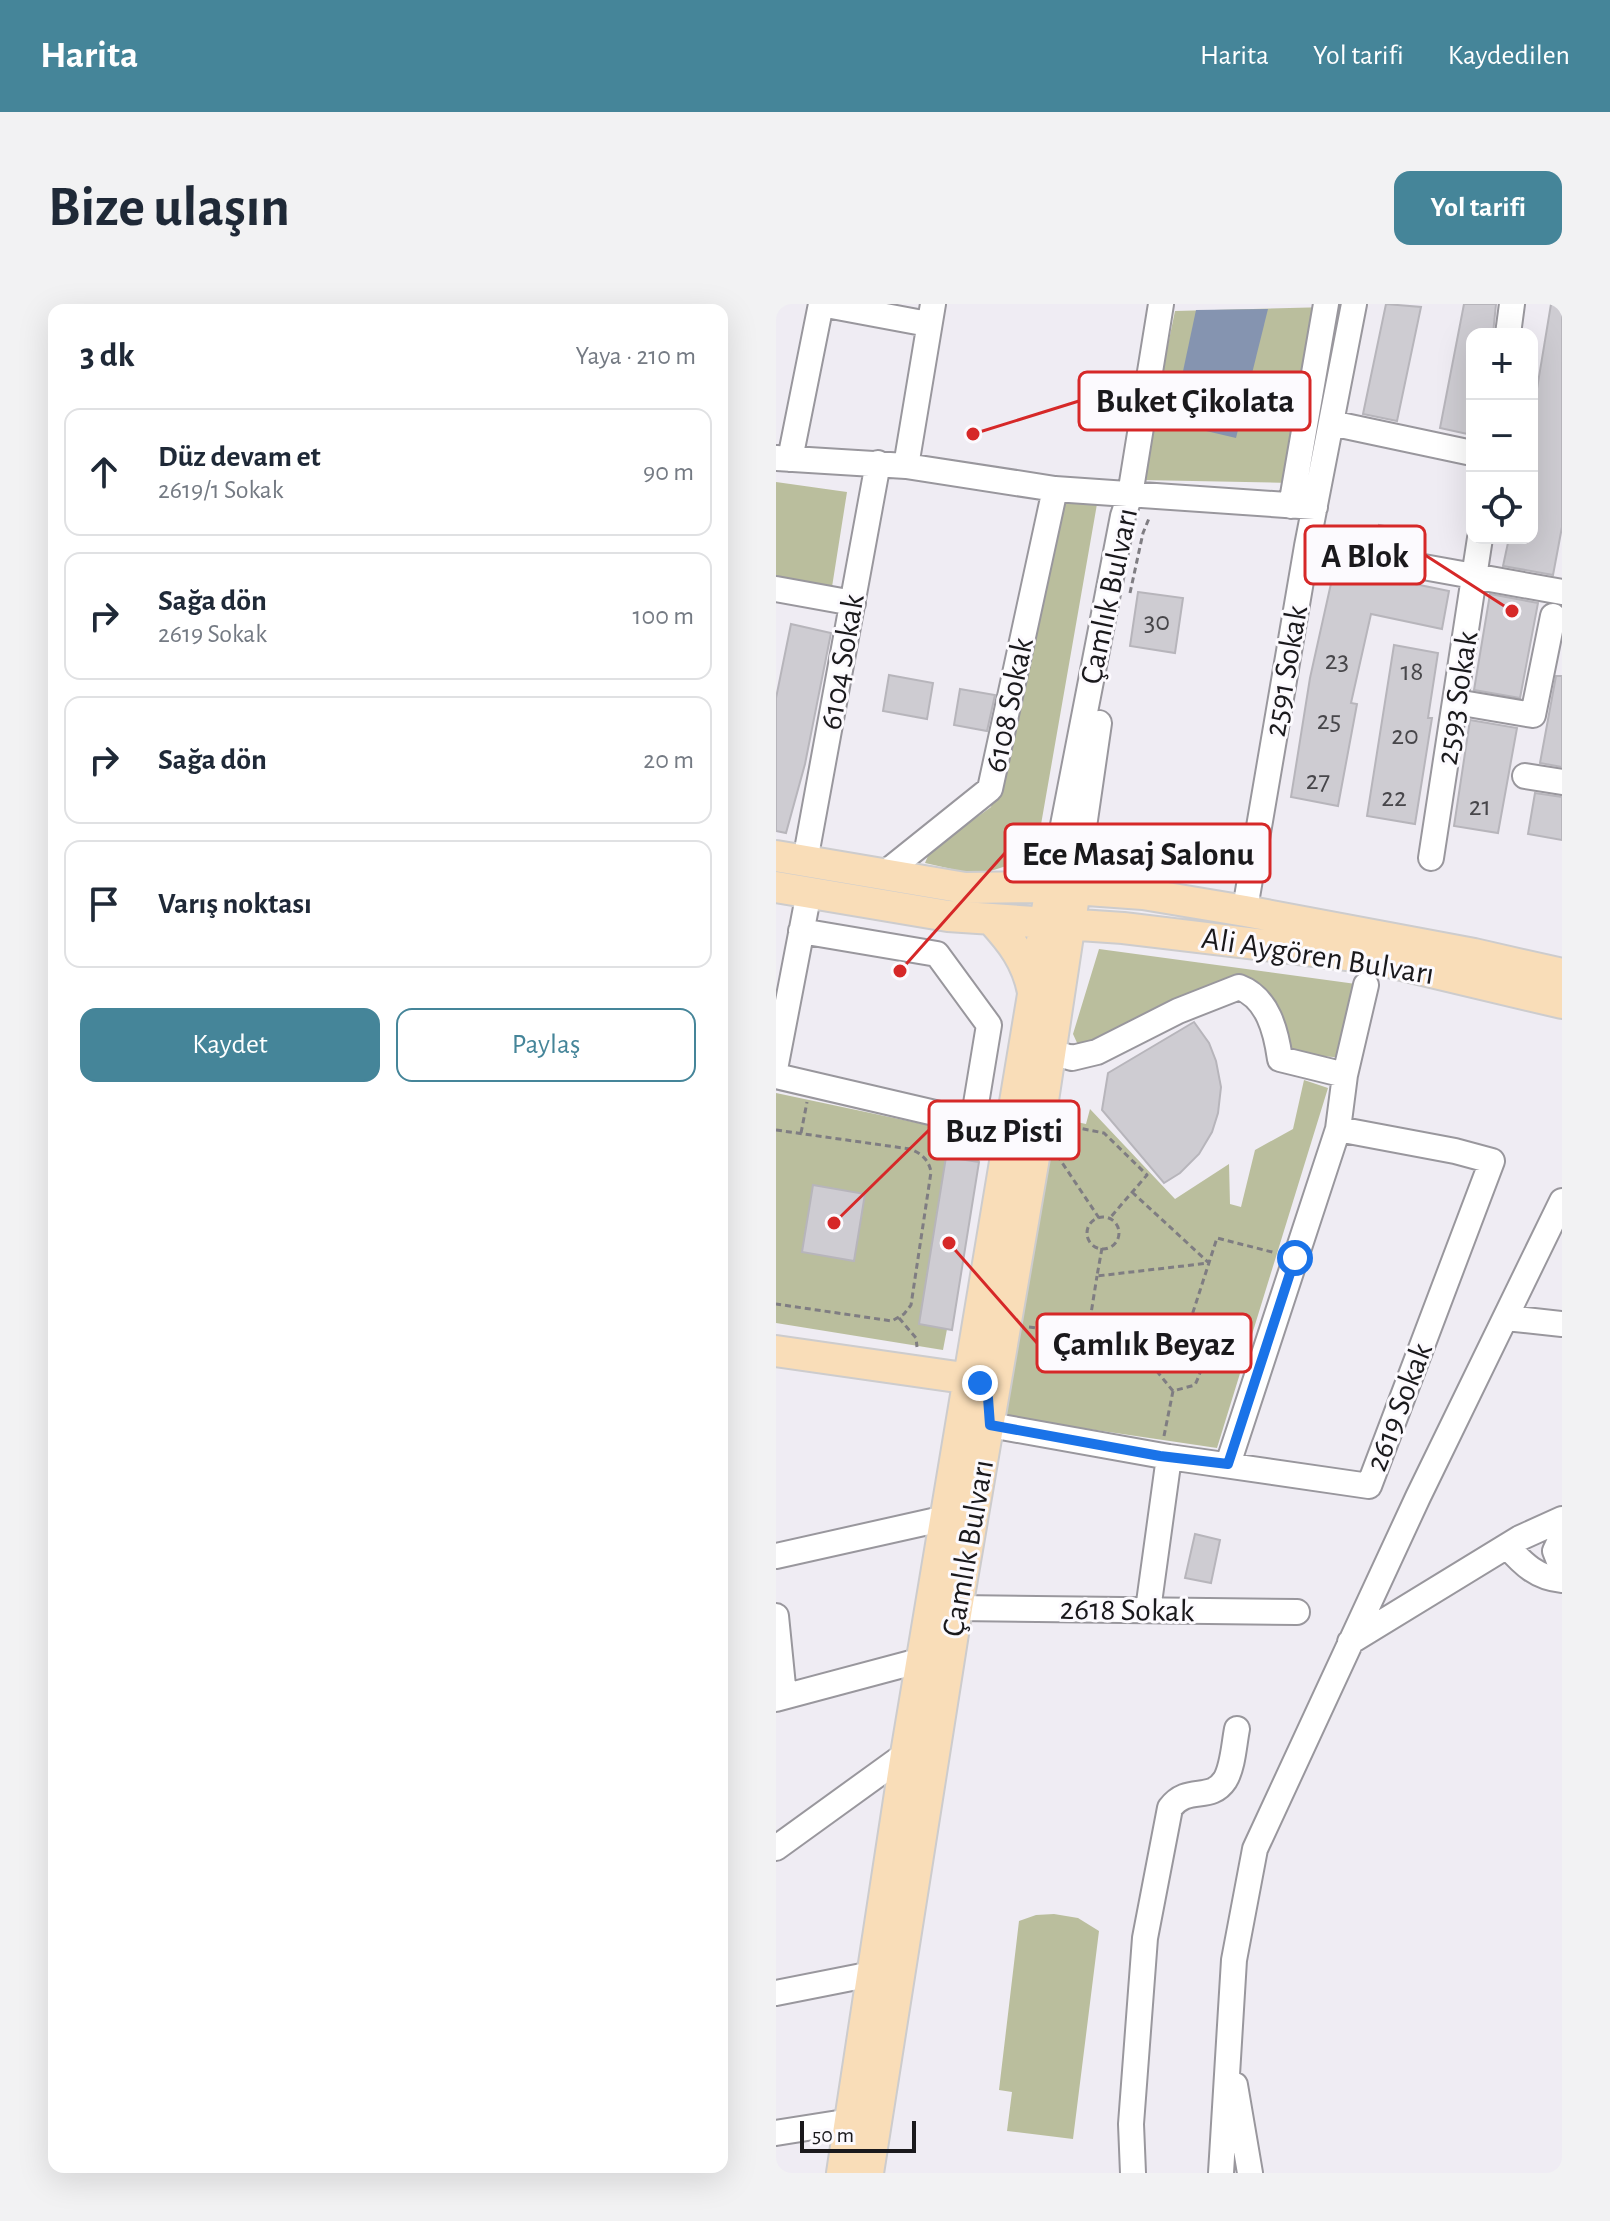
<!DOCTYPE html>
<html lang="tr">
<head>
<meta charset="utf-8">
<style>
	body { margin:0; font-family:"Alegreya Sans",sans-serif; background:#f2f2f3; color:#1f2937 }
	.controls { position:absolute; right:24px; top:24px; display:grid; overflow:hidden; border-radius:16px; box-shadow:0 8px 32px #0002 }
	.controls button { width:72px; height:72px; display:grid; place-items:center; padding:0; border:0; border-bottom:2px solid #e0e1e3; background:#fff; color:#1f2937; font:40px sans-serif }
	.scale { position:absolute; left:24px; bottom:20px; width:116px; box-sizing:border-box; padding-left:8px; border:4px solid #1a191c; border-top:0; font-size:22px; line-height:28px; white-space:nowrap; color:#1a191c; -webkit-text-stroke:6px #fcfafe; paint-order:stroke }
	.stop { position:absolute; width:24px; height:24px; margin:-18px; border:6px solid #1a73e8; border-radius:50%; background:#fff }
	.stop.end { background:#1a73e8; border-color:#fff; box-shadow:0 2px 8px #0008 }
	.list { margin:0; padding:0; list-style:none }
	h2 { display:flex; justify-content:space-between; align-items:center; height:104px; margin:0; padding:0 32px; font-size:34px }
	h2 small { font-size:26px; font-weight:400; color:#747a83 }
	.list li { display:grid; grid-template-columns:52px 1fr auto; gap:24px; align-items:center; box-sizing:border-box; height:128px; margin:0 16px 16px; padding:0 16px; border:2px solid #e0e1e3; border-radius:16px }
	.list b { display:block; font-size:30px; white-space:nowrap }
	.list p { margin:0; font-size:26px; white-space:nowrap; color:#747a83 }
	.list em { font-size:26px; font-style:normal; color:#747a83 }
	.actions { display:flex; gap:16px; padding:24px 32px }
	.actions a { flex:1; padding:18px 0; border:2px solid #458599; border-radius:16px; text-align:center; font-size:28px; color:#458599 }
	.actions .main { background:#458599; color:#fff }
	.icon { flex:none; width:44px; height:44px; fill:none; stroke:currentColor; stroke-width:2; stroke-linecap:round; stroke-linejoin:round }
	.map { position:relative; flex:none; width:786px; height:1869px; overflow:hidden; border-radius:16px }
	header { display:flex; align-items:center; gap:48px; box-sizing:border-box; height:112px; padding:0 40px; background:#458599; color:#fff }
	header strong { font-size:38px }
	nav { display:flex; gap:44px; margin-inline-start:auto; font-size:28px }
	.intro { display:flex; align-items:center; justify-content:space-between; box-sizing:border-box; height:192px; padding:0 48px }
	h1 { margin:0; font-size:56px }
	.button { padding:20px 36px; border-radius:16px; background:#458599; color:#fff; font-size:28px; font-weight:700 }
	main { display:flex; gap:48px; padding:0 48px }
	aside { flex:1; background:#fff; border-radius:16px; box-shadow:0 8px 32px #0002 }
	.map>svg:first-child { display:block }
</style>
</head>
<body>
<header>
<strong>Harita</strong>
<nav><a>Harita</a><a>Yol tarifi</a><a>Kaydedilen</a></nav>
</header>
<div class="intro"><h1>Bize ulaşın</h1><a class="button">Yol tarifi</a></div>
<main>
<aside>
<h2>3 dk<small>Yaya · 210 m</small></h2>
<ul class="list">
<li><svg class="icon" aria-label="ahead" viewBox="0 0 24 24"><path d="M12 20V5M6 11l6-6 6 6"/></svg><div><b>Düz devam et</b><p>2619/1 Sokak</p></div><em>90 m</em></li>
<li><svg class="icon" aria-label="right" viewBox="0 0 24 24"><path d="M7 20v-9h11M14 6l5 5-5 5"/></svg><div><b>Sağa dön</b><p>2619 Sokak</p></div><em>100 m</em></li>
<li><svg class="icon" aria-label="right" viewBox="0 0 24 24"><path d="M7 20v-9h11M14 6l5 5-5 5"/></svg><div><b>Sağa dön</b></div><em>20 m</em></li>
<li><svg class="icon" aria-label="arrive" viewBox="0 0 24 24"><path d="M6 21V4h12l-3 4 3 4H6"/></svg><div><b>Varış noktası</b></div></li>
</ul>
<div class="actions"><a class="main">Kaydet</a><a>Paylaş</a></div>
</aside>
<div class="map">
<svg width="786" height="1869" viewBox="0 0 786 1869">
	<rect width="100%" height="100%" fill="#efecf3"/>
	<path fill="#babe9d" d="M553,3L515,179L364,176L399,7Z
		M0,178L71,188L56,283L0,273Z
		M281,196L321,200L263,532L243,558L202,571L149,559L154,547L215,503Z
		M323,645L580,680L568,754L513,749L478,679L364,717L302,741L297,730Z
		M528,776L552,784L441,1144L224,1112L273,812L310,820L314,805L399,895L453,860L454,900L465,903L479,846L517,825Z
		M0,789L208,833L167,1046L0,1019Z
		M278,1610L302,1614L323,1627L297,1835L231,1827L236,1788L223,1786L243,1617L260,1611Z"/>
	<path fill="#8594b0" d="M492,5L460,134L396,119L420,6Z"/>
	<path fill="#ceccd2" stroke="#b7b5bb" stroke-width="2" d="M610,0L645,3L621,117L587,110Z
		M688,0H720L717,30H696V131L664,124Z
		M775,0H786V223L777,271L727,262L733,234H756V115Z
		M603,221L635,227L632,245L600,239Z
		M558,266L623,280L624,277L673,287L666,325L595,310L575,399L581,400L562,502L515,493L534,374Z
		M362,288L407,294L399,349L354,342Z
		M714,290L762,299L744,394L698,386Z
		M15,320L55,329L29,460L10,529L0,527V394Z
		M618,341L662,349L652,414H656L639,520L591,512Z
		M113,371L157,379L151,415L107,407Z
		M780,372H786V463L764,459Z
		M184,385L219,391L211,427L178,421Z
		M694,416L741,424L722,529L678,522Z
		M759,489L786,493V536L752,530Z
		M418,718L433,739L440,757L445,783L442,809L436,828L423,850L404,869L388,879L326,806L332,769Z
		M170,853L203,858L176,1026L143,1020Z
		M37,881L89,890L78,957L26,948Z
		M419,1230L444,1236L435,1279L409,1274Z"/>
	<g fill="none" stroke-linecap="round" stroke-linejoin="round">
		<g stroke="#99979d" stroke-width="28">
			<path id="minor" d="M45,0L152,20
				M732,30L736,0
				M555,119L696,149
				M0,154L130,162L279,185L539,203
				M14,155L45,0
				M130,162L157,0
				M515,202L550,0
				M531,242L786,288
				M0,285L77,299
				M680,398L757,411L777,312
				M749,472L786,478
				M307,520L330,562L367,590
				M655,554L704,234
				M29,557L102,159
				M108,570L214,485L279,185
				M275,583L347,212L354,191L385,0
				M299,585L323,419
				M471,593L531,242L578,0
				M25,627L161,650L213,721L197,818
				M275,748L296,754L321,748L402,707L463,683C492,694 500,727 504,755L569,771
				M0,760L33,588
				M0,772L236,827
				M730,1014L786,1020
				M213,1101L214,1121L393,1153L593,1182L716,857L679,847L562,825
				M452,1160L562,825L569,771L590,681
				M786,1232L779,1247L786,1265
				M731,1242C747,1260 761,1274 786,1276
				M0,1252L170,1214
				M181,1304L521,1308
				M372,1306L393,1153
				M0,1312L8,1392
				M574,1338L744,1234L786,1215
				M0,1395L146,1356
				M0,1544L130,1450
				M0,1689L96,1670
				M459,1781L474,1869
				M0,1829L75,1817
				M357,1869L355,1820L369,1634L394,1504C412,1480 434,1499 449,1476C457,1463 458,1440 461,1425
				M445,1869L458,1656L479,1545L642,1193L786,897"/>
		</g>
		<g stroke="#cdcccd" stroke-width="34">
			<path id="major" d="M0,552L189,584L269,583L367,590L469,607L698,650L786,670
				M0,583L172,612L347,624L596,654L786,699
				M215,615C236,638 251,657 257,688
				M0,1047L195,1075
				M66,1869L130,1450L275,583
				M92,1869L181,1304L261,836L299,585"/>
		</g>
		<path stroke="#7f7d82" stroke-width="3" stroke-dasharray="6 4" stroke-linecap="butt" d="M354,289L367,229L374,212
			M287,821L328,829L371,871L333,915
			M0,826L134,845C145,849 153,856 155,868L135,1001L128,1010L116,1017L0,1000
			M25,829L31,798
			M281,851L323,914
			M356,888L433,959
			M311 929a16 16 0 1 1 32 0a16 16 0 1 1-32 0Z
			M326,944L321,972L433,959
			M123,1014L140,1034L141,1043
			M314,1016L321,972
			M253,1023L285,1027
			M397,1087L375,1060L288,1043L285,1027L295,1011L381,1041L406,1036
			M388,1132L397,1087L419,1081C430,1057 428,1052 408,1036L441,934L500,949"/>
		<use href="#minor" stroke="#fff" stroke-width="24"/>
		<use href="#major" stroke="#f9ddb8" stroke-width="30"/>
	</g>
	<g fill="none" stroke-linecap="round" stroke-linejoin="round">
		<path stroke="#1a73e8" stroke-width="10" d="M204,1079L212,1094L214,1121L384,1152L452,1160L519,954"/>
	</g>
	<g text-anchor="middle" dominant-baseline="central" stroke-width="6" stroke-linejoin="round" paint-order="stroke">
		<g font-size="28" fill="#47464a">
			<text x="381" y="318">30</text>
			<text x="561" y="357">23</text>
			<text x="636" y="368">18</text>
			<text x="553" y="417">25</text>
			<text x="629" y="432">20</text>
			<text x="542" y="477">27</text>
			<text x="618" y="494">22</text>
			<text x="704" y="503">21</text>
		</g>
		<g font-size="32" fill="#1a191c" stroke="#fcfafe">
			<text transform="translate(333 292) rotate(-78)">Çamlık Bulvarı</text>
			<text transform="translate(66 358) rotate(-80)">6104 Sokak</text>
			<text transform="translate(510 367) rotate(-80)">2591 Sokak</text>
			<text transform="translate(681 394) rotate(-81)">2593 Sokak</text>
			<text transform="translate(233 401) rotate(-78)">6108 Sokak</text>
			<text transform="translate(542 652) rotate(9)">Ali Aygören Bulvarı</text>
			<text transform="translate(623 1103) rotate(-69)">2619 Sokak</text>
			<text transform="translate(192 1244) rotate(-80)">Çamlık Bulvarı</text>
			<text transform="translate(351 1306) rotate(1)">2618 Sokak</text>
		</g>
	</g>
	<path fill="none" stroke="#d62828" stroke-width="3" d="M197 130L303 97M736 307L649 251M124 667L229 549M58 919L153 826M173 939L261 1039"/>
	<g fill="#d62828" stroke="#fcfafe" stroke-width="3">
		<circle cx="197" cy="130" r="8"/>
		<circle cx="736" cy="307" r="8"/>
		<circle cx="124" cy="667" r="8"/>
		<circle cx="58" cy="919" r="8"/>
		<circle cx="173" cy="939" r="8"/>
	</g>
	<g fill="#fcfafe" stroke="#d62828" stroke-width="3">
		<rect x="303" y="68" width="231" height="58" rx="8"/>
		<rect x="529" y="222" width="120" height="58" rx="8"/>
		<rect x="229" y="520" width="265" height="58" rx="8"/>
		<rect x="153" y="797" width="150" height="58" rx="8"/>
		<rect x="261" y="1010" width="214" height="58" rx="8"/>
	</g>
	<g font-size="34" text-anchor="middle" font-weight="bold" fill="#1a191c">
		<text x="419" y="108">Buket Çikolata</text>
		<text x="589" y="263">A Blok</text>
		<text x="362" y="561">Ece Masaj Salonu</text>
		<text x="228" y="838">Buz Pisti</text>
		<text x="368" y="1051">Çamlık Beyaz</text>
	</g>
</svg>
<div class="controls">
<button>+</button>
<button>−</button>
<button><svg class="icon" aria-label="locate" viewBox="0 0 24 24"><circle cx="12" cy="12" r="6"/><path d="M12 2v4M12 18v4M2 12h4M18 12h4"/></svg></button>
</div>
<div class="scale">50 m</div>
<div class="stop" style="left:519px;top:954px"></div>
<div class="stop end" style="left:204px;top:1079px"></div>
</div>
</main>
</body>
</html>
